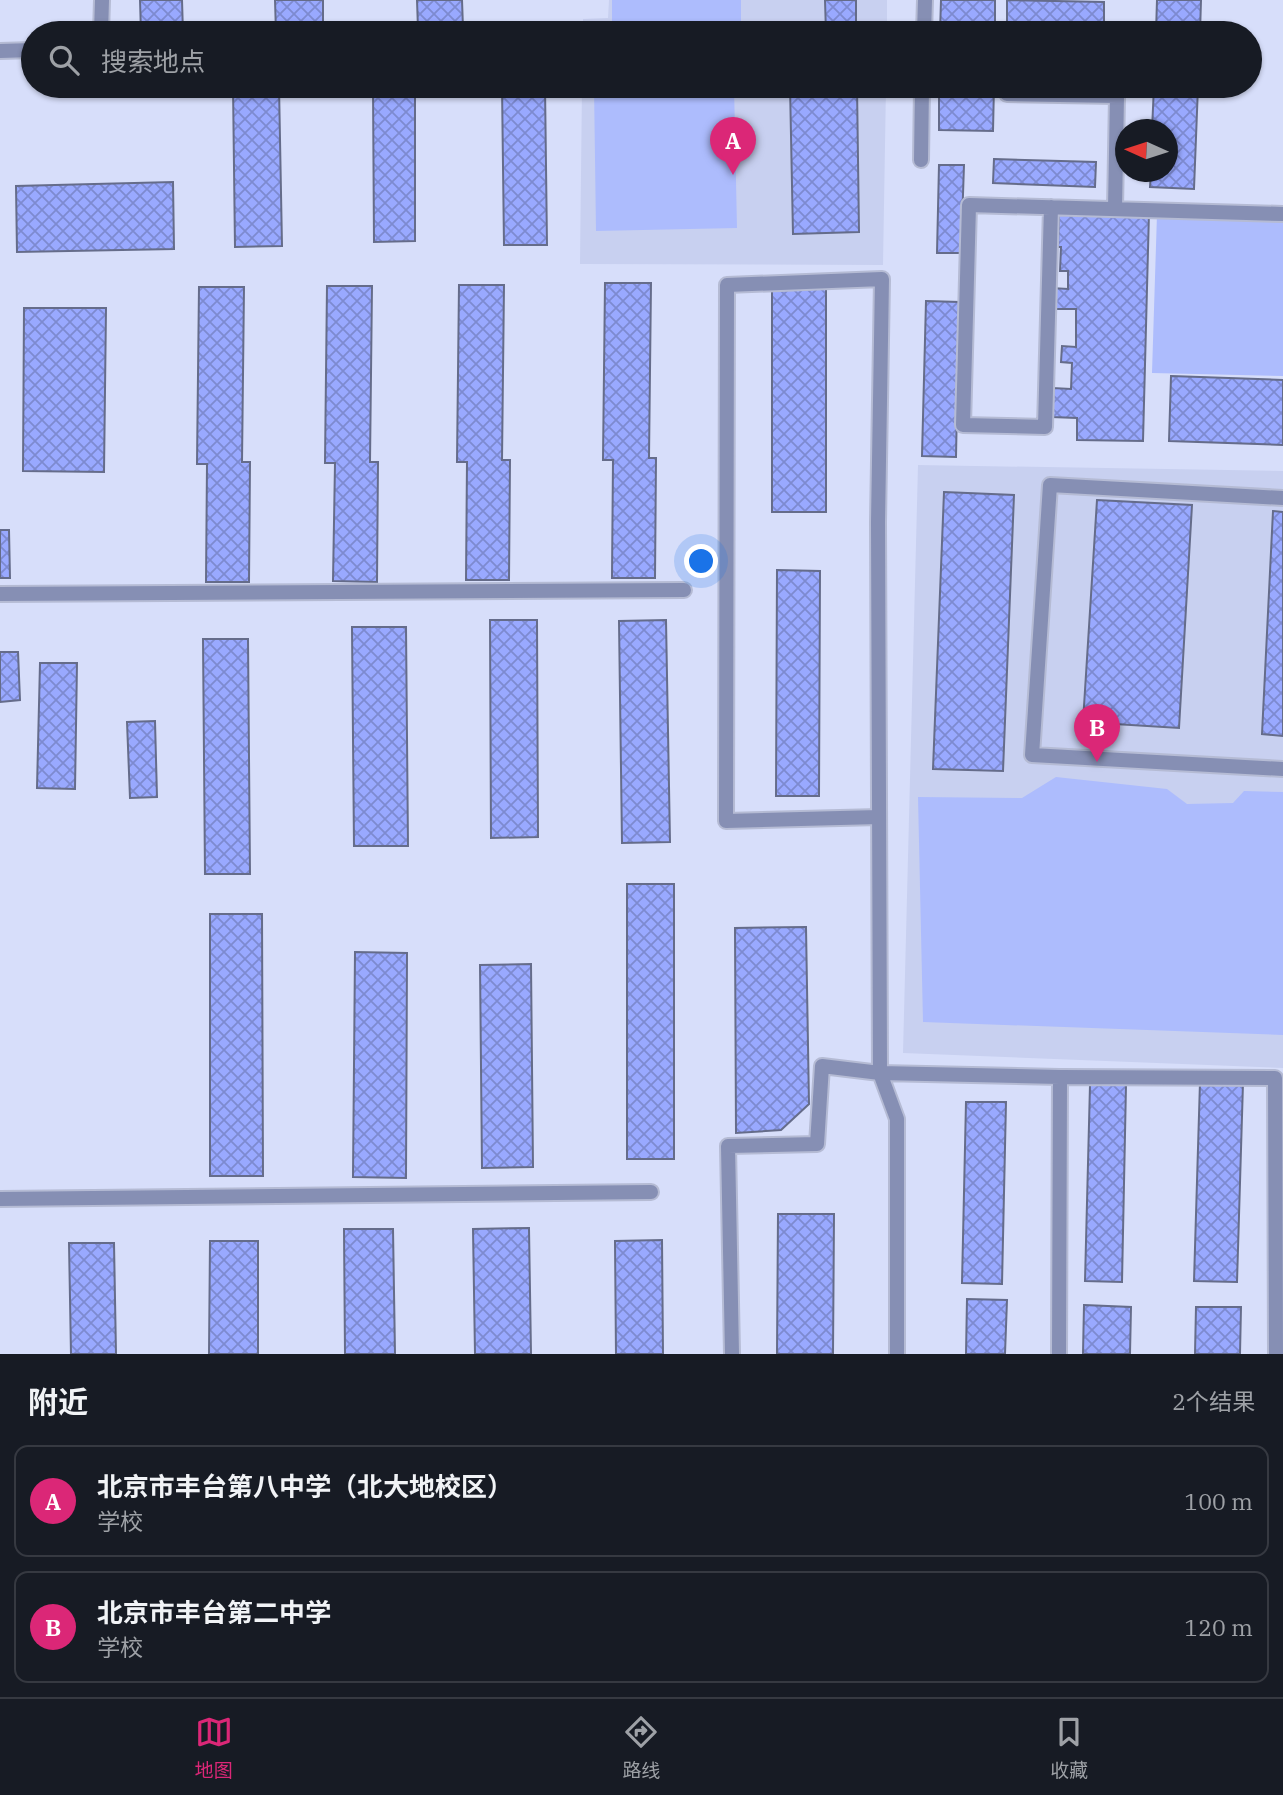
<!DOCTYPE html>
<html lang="zh">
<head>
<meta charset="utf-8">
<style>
	body { margin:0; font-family:"IBM Plex Serif","Noto Sans SC",serif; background:#242831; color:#f1f3f6 }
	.compass { position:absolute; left:1115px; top:119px; width:63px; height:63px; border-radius:50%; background:#171b24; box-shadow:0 2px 5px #0004; rotate:273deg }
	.you { position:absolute; left:702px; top:562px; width:24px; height:24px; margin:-18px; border:5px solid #fff; border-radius:50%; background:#1a73e8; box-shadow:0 0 0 10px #1a73e833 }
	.badge { display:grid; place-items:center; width:46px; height:46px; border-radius:50%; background:#db2777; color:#fff; font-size:23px; font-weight:700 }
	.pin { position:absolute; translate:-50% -58px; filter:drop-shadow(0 2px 4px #0008) }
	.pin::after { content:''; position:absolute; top:37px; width:24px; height:21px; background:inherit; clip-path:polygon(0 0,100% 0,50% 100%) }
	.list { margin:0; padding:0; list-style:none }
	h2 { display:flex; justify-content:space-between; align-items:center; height:91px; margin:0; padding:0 28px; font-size:30px }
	h2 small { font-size:23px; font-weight:400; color:#9ea1a6 }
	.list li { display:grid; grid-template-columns:46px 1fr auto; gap:21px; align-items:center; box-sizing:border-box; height:112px; margin:0 14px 14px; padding:0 14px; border:2px solid #363941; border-radius:14px }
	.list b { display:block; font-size:26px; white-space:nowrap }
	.list p { margin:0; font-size:23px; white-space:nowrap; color:#9ea1a6 }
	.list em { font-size:23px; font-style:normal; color:#9ea1a6 }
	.icon { flex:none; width:38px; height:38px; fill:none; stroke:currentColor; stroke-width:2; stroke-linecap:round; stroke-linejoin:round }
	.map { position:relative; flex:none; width:1283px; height:1354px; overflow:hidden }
	.search { position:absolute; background:#171b24; box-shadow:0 2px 5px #0004; left:21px; right:21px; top:21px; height:77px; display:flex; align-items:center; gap:18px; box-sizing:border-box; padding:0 24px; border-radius:38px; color:#9ea1a6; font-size:26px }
	.sheet { height:343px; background:#171b24 }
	nav { display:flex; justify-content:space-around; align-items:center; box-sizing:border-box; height:98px; border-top:2px solid #363941; background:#171b24; font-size:19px; color:#9ea1a6 }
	nav a { display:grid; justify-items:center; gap:4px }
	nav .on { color:#db2777 }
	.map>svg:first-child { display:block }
</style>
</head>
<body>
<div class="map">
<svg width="1283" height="1354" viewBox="0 0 1283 1354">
	<defs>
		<pattern id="building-cross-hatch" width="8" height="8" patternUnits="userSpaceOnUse" patternTransform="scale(1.75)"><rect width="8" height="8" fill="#99a9ff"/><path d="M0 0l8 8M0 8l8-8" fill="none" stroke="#7d8ad0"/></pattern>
	</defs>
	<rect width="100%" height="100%" fill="#d7defa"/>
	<path fill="#c8d0f0" d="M609,0H887V33H583V19L608,18Z
		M582,86H886L883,265L580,264Z
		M918,465L1283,471V1068L903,1053Z"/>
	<path fill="#adbcfd" d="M612,0H741V33H612Z
		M594,86H734L737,228L596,231Z
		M1157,214L1283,217V376L1152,373Z
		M1056,777L1167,789L1187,804L1233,803L1244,791L1283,792V1035L923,1022L918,797L1022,798Z"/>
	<path fill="url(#building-cross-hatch)" stroke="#656c8a" stroke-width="2" d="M140,0H182L183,33H141Z
		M275,0H323V33H276Z
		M417,0H462L463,28L418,29Z
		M825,0H856V33H826Z
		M941,0H995V33H940Z
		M1007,0L1104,2V33H1007Z
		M1157,0H1201L1200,33H1156Z
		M233,86H279L282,246L235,247Z
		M373,86H415V241L374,242Z
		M502,86H545L547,245H504Z
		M790,86H857L859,232L793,234Z
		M939,86H994L993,131L939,130Z
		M1154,86H1198L1194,189L1150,187L1151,172H1168V130H1152Z
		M994,159L1096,162L1095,187L993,183Z
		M939,165H964L961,253H937Z
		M173,182L174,249L17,252L16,186Z
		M1059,209L1149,212L1143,441L1077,440V418L1052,417L1053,388L1071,389L1072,363L1061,362L1062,346L1076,347V309H1052V288L1068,289V271H1060L1061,247H1058Z
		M605,283H651L649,458H656L655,578H612L613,460H603Z
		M459,285H504L502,460H510L509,580H466L467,462H457Z
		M327,286H372L370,462H378L377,582L333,581L335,463H325Z
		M199,287H244L242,462H250L249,582H206L207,464H197Z
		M772,288H826V512H772Z
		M926,301L959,302L956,457L922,456Z
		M24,308H106L104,472L23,471Z
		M1171,376L1283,380V445L1169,441Z
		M944,492L1014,495L1003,771L933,769Z
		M1097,500L1192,505L1179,728L1083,722Z
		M1273,511L1283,512V736L1262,734Z
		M0,530H9L10,578H0Z
		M777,570L820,571L819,796H776Z
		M490,620H537L538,837L491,838Z
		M666,620L670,842L622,843L619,621Z
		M352,627H406L408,846H354Z
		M203,639H248L250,874H205Z
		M0,652H18L20,700L0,702Z
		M40,663H77L75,789L37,788Z
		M155,721L157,797L130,798L127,722Z
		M627,884H674V1159H627Z
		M210,914H262L263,1176H210Z
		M806,927L809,1104L781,1130L736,1133L735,928Z
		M355,952L407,953L406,1178L353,1177Z
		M531,964L533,1167L482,1168L480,965Z
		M1200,1082L1243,1083L1237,1282L1194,1281Z
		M1090,1085H1126L1122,1282L1085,1281Z
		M966,1102H1006L1002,1284L962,1283Z
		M778,1214H834L833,1354H777Z
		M529,1228L531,1354H475L473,1229Z
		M344,1229H393L395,1354H345Z
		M662,1240L663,1354H616L615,1241Z
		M210,1241H258V1354H209Z
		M69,1243H114L116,1354H71Z
		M967,1299L1007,1300L1005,1354H966Z
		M1084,1305L1131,1307L1130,1354H1083Z
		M1196,1307H1241L1240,1354H1195Z"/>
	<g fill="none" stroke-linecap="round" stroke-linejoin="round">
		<g stroke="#b5bbd4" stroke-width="18">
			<path id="minor" d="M101,33L102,0
				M924,33L925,0
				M0,51L33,50
				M1007,94L1117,96L1115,209
				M921,160L922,86
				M1051,207L1045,427L963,425L969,205L1283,214
				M1283,498L1050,485L1032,755L1283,769
				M0,594L684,590
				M0,1199L651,1192
				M732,1354L728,1146L817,1144L822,1066L880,1073L878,522L882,279L727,285L726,821L879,817
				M897,1354V1119L880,1073L1060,1077L1275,1078L1276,1354
				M1059,1354L1060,1077"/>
		</g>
		<use href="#minor" stroke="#868fb4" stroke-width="14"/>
	</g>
</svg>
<svg class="compass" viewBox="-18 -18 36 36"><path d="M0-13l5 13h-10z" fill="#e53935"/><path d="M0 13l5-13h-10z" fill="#9ea1a6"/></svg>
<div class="you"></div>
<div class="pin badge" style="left:733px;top:175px">A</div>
<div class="pin badge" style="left:1097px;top:762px">B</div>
<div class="search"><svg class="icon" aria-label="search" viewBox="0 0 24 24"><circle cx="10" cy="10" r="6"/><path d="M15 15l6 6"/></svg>搜索地点</div>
</div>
<section class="sheet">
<h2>附近<small>2个结果</small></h2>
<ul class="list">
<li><span class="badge">A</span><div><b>北京市丰台第八中学（北大地校区）</b><p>学校</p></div><em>100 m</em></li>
<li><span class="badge">B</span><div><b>北京市丰台第二中学</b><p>学校</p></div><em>120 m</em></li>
</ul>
</section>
<nav>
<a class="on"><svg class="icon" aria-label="map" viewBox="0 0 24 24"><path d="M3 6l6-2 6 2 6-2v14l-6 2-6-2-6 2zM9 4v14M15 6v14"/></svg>地图</a>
<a><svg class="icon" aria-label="directions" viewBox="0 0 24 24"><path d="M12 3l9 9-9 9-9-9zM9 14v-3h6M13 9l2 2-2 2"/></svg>路线</a>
<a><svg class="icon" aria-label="saved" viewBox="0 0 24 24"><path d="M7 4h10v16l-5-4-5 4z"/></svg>收藏</a>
</nav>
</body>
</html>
